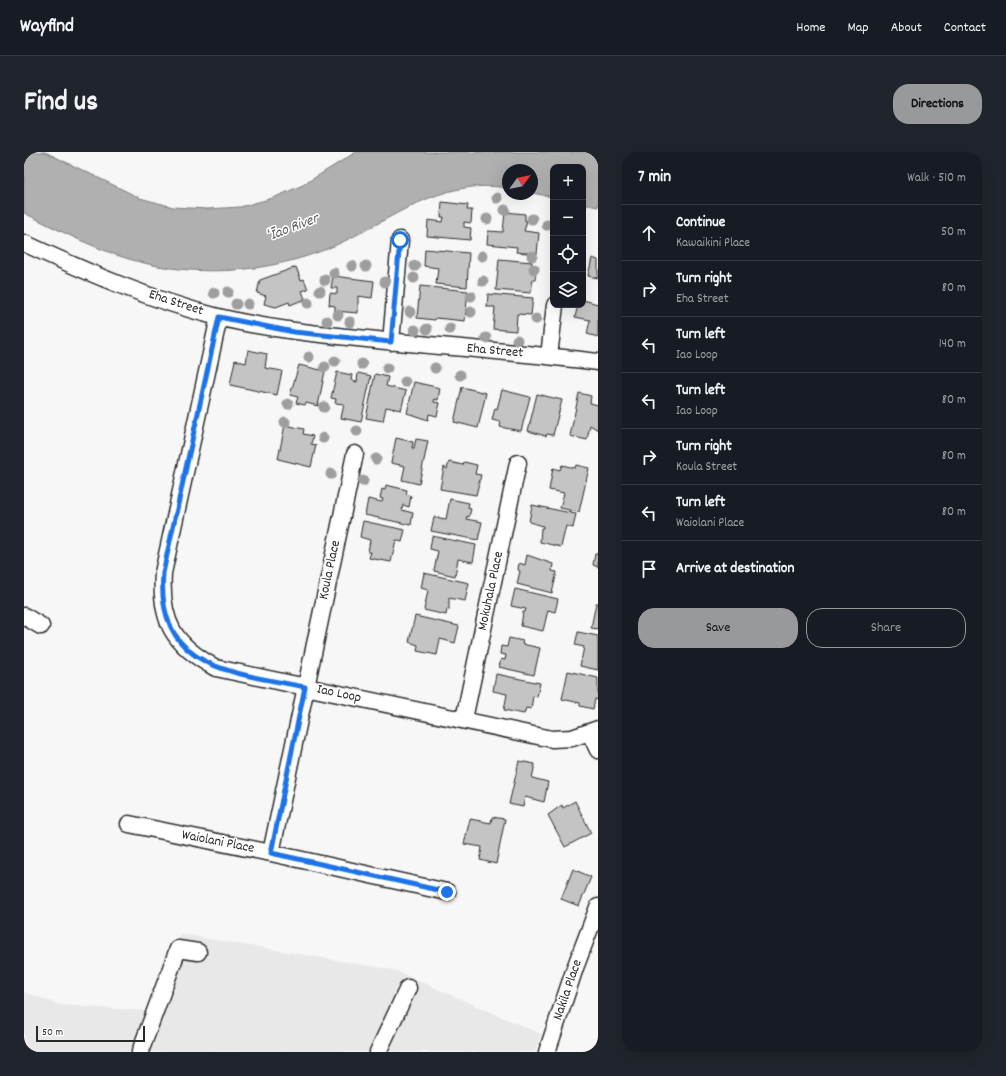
<!DOCTYPE html>
<html lang="en">
<head>
<meta charset="utf-8">
<style>
	body { margin:0; font-family:Dekko,sans-serif; background:#20242c; color:#f1f3f6 }
	.controls { position:absolute; right:12px; top:12px; display:grid; overflow:hidden; border-radius:8px; box-shadow:0 4px 16px #0002 }
	.controls button { width:36px; height:36px; display:grid; place-items:center; padding:0; border:0; border-bottom:1px solid #363941; background:#171b24; color:#f1f3f6; font:20px sans-serif }
	.compass { position:absolute; left:478px; top:12px; width:36px; height:36px; border-radius:50%; background:#171b24; box-shadow:0 4px 16px #0002; rotate:57deg }
	.scale { position:absolute; left:12px; bottom:10px; width:109px; box-sizing:border-box; padding-left:4px; border:2px solid #2b2b2b; border-top:0; font-size:11px; line-height:14px; white-space:nowrap; color:#2b2b2b; -webkit-text-stroke:3px #fff; paint-order:stroke }
	.stop { position:absolute; width:12px; height:12px; margin:-9px; border:3px solid #1a73e8; border-radius:50%; background:#fff }
	.stop.end { background:#1a73e8; border-color:#fff; box-shadow:0 1px 4px #0008 }
	.list { margin:0; padding:0; list-style:none }
	h2 { display:flex; justify-content:space-between; align-items:center; height:52px; margin:0; padding:0 16px; font-size:17px }
	h2 small { font-size:13px; font-weight:400; color:#9ea1a6 }
	.list li { display:grid; grid-template-columns:26px 1fr auto; gap:12px; align-items:center; box-sizing:border-box; height:56px; padding:0 16px; border-top:1px solid #363941 }
	.list b { display:block; font-size:15px; white-space:nowrap }
	.list p { margin:0; font-size:13px; white-space:nowrap; color:#9ea1a6 }
	.list em { font-size:13px; font-style:normal; color:#9ea1a6 }
	.actions { display:flex; gap:8px; padding:12px 16px }
	.actions a { flex:1; padding:9px 0; border:1px solid #98999b; border-radius:16px; text-align:center; font-size:14px; color:#98999b }
	.actions .main { background:#98999b; color:#111 }
	.icon { flex:none; width:22px; height:22px; fill:none; stroke:currentColor; stroke-width:2; stroke-linecap:round; stroke-linejoin:round }
	.map { position:relative; flex:none; width:574px; height:900px; overflow:hidden; border-radius:16px }
	header { display:flex; align-items:center; gap:24px; box-sizing:border-box; height:56px; padding:0 20px; background:#171b24; border-bottom:1px solid #363941 }
	header strong { font-size:19px }
	nav { display:flex; gap:22px; margin-inline-start:auto; font-size:14px }
	.intro { display:flex; align-items:center; justify-content:space-between; box-sizing:border-box; height:96px; padding:0 24px }
	h1 { margin:0; font-size:28px }
	.button { padding:10px 18px; border-radius:16px; background:#98999b; color:#111; font-size:14px; font-weight:700 }
	main { display:flex; gap:24px; padding:0 24px }
	aside { flex:1; background:#171b24; border-radius:16px; box-shadow:0 4px 16px #0002 }
	.map>svg:first-child { display:block }
</style>
</head>
<body>
<header>
<strong>Wayfind</strong>
<nav><a>Home</a><a>Map</a><a>About</a><a>Contact</a></nav>
</header>
<div class="intro"><h1>Find us</h1><a class="button">Directions</a></div>
<main>
<div class="map">
<svg width="574" height="900" viewBox="0 0 574 900">
	<rect width="100%" height="100%" fill="#f7f7f7"/>
	<filter id="ink" filterUnits="userSpaceOnUse"><feTurbulence type="fractalNoise" baseFrequency=".025" numOctaves="2"/><feDisplacementMap in="SourceGraphic" scale="8" xChannelSelector="R" yChannelSelector="G"/><feConvolveMatrix kernelMatrix="1 2 1 2 8 2 1 2 1" color-interpolation-filters="sRGB"/></filter>
	<g filter="url(#ink)">
		<path fill="#e8e8e8" d="M156,782L370,818L517,882L511,900H0V840L37,853L125,859Z"/>
		<path fill="#b0b0b0" stroke="#7b7b7b" d="M0,0H21L116,46L149,55L183,57L216,55L249,46L279,33L332,0H574V55L559,52V15H529V45L508,41V18H484V36C416,25 368,68 310,94C238,125 150,128 77,97C51,87 25,73 0,61Z"/>
		<path fill="#c4c4c4" stroke="#2b2b2b" d="M418,50L444,53L443,58H448L447,71L440,70V75L447,76L446,88L403,84L404,68L419,70L420,65H417Z
			M481,60L501,62V69H503L500,79L515,81L513,102L492,100L493,95L463,92L464,79L479,80Z
			M401,97L445,101L443,135L412,132L414,116L400,114Z
			M568,106L574,108V126L564,124Z
			M475,107L508,110L507,120L512,121L511,128L509,127L507,141L472,138Z
			M272,115L277,128L280,127L284,137L278,139L281,147L266,153L265,150L252,155L240,152L242,144L233,141L236,128Z
			M309,124L350,129L348,146L334,144V161L311,159V154L305,153L306,141L313,142V136H307Z
			M396,134L444,139L441,169L412,166L411,168L393,166Z
			M464,142L509,146L507,163L493,162L492,179L469,177L471,155H463Z
			M559,148L574,152V185L563,182L566,168L551,165L554,153H559Z
			M224,198L243,202L241,216L258,219L253,243L206,233L211,208L222,211Z
			M275,213L301,219L294,254L282,251L281,253L272,251L274,245L266,243Z
			M313,220L328,223L327,228L333,230L334,221L347,224L337,270L317,266L320,252L311,251L312,247L307,246Z
			M351,222L364,225L362,234L382,239L377,258L362,255L359,269L342,266Z
			M390,230L416,236L414,248L410,247V250L416,251L413,264L405,262L404,268L383,261Z
			M438,235L462,241L454,276L430,270Z
			M478,238L506,245L497,279L476,275L477,270L468,268L471,256L473,257Z
			M555,241L567,244L566,251L574,253V278L566,273L563,288L546,284Z
			M513,242L538,248L529,283L523,282L522,284L504,279Z
			M261,273L280,277L279,282L289,284L287,292L292,293L287,315L254,307Z
			M372,286L389,290L388,296H390L392,287L404,289L395,332L378,328L381,314L367,311Z
			M425,310L439,313L440,310L453,313L451,322L457,323L452,343L416,337L420,315L423,317Z
			M538,313L551,316L552,313L565,316L555,360L536,356L540,341L525,338L529,316L536,318Z
			M362,333L383,338L382,342L387,344L385,355L379,353L378,358L389,361L387,373L341,363L344,347L358,350L359,347L356,346L358,337L361,338Z
			M426,347L445,351L444,356L447,357L445,365L443,364L442,367L458,370L454,388L407,379L410,365L422,367Z
			M508,353L552,362L549,376L542,374L537,395L516,390L517,376H519V374L505,370Z
			M339,369L381,378L378,390L372,388L367,410L345,406L347,400H344L346,388L336,385Z
			M408,384L452,393L449,410L434,407L431,424L410,419L414,399L406,397Z
			M571,402H574V415L569,413Z
			M503,403L529,412L528,419L533,420L528,441L493,432L496,419L494,418L495,411L501,413Z
			M400,421L445,431L441,449L425,446V458L423,457L422,463L400,458L404,438L397,436Z
			M491,437L534,447L531,460L524,458L519,479L497,474L499,460H501L502,457L487,454Z
			M572,451H574V477L567,476Z
			M391,464L435,474L431,491L416,487L413,503L393,499L394,493L385,490Z
			M554,480L574,484V518L556,514L560,495L551,493Z
			M485,486L499,489L498,492L516,496L510,523L475,515L477,507L481,508L482,503L476,502L477,494L483,495Z
			M544,519L574,526V548L571,547L569,557L556,554V551L538,547Z
			M472,522L516,531L513,545L509,544L507,557L502,556L500,562L480,558L483,542L469,539Z
			M495,609L511,612L508,626L524,630L520,650L501,645L499,655L485,652Z
			M551,649L567,681L541,695L524,663L538,653L539,656Z
			M468,665L481,667L472,712L456,708L458,695L440,692L446,667L467,671Z
			M549,717L567,725L555,754L537,747Z"/>
		<g fill="none" stroke-linecap="round" stroke-linejoin="round">
			<g stroke="#2b2b2b" stroke-width="19">
				<path id="minor" d="M0,91C62,120 127,148 194,165C243,177 293,182 343,187C420,195 497,200 574,210
					M195,165L139,421C136,469 149,493 192,516L528,587L548,586L574,577
					M367,190L376,88
					M525,204L531,153
					M0,464L17,474
					M440,567L494,311
					M566,581L574,598
					M105,672L247,701L423,740
					M247,701L331,302
					M116,900L154,797L174,800
					M354,900L384,836
					M523,900L551,816L574,755"/>
			</g>
			<use href="#minor" stroke="#fff" stroke-width="16"/>
		</g>
		<g fill="#9e9e9e">
			<circle cx="473" cy="46" r="5.5"/>
			<circle cx="481" cy="58" r="5.5"/>
			<circle cx="463" cy="67" r="5.5"/>
			<circle cx="508" cy="67" r="5.5"/>
			<circle cx="523" cy="73" r="5.5"/>
			<circle cx="458" cy="104" r="5.5"/>
			<circle cx="508" cy="104" r="5.5"/>
			<circle cx="328" cy="114" r="5.5"/>
			<circle cx="342" cy="114" r="5.5"/>
			<circle cx="391" cy="114" r="5.5"/>
			<circle cx="510" cy="117" r="5.5"/>
			<circle cx="310" cy="121" r="5.5"/>
			<circle cx="390" cy="126" r="5.5"/>
			<circle cx="301" cy="128" r="5.5"/>
			<circle cx="459" cy="129" r="5.5"/>
			<circle cx="361" cy="130" r="5.5"/>
			<circle cx="296" cy="139" r="5.5"/>
			<circle cx="204" cy="140" r="5.5"/>
			<circle cx="190" cy="141" r="5.5"/>
			<circle cx="447" cy="144" r="5.5"/>
			<circle cx="284" cy="151" r="5.5"/>
			<circle cx="212" cy="152" r="5.5"/>
			<circle cx="224" cy="152" r="5.5"/>
			<circle cx="386" cy="160" r="5.5"/>
			<circle cx="447" cy="160" r="5.5"/>
			<circle cx="314" cy="163" r="5.5"/>
			<circle cx="512" cy="167" r="5.5"/>
			<circle cx="303" cy="169" r="5.5"/>
			<circle cx="326" cy="170" r="5.5"/>
			<circle cx="403" cy="177" r="5.5"/>
			<circle cx="426" cy="177" r="5.5"/>
			<circle cx="391" cy="178" r="5.5"/>
			<circle cx="462" cy="186" r="5.5"/>
			<circle cx="493" cy="188" r="5.5"/>
			<circle cx="285" cy="205" r="5.5"/>
			<circle cx="311" cy="209" r="5.5"/>
			<circle cx="338" cy="212" r="5.5"/>
			<circle cx="301" cy="215" r="5.5"/>
			<circle cx="363" cy="216" r="5.5"/>
			<circle cx="411" cy="216" r="5.5"/>
			<circle cx="436" cy="223" r="5.5"/>
			<circle cx="381" cy="230" r="5.5"/>
			<circle cx="264" cy="252" r="5.5"/>
			<circle cx="300" cy="255" r="5.5"/>
			<circle cx="261" cy="270" r="5.5"/>
			<circle cx="333" cy="279" r="5.5"/>
			<circle cx="299" cy="286" r="5.5"/>
			<circle cx="352" cy="307" r="5.5"/>
			<circle cx="307" cy="322" r="5.5"/>
			<circle cx="339" cy="329" r="5.5"/>
		</g>
	</g>
	<g fill="none" stroke-linecap="round" stroke-linejoin="round" filter="url(#ink)">
		<path stroke="#1a73e8" stroke-width="5" d="M376,88L367,190L270,180L195,165L139,421C132,518 208,520 281,535L247,701L423,740"/>
	</g>
	<g text-anchor="middle" dominant-baseline="central" stroke-width="3" stroke-linejoin="round" paint-order="stroke">
		<g font-size="14" fill="#2b2b2b" stroke="#fff">
			<text transform="translate(152 151) rotate(18)">Eha Street</text>
			<text transform="translate(471 199) rotate(5)">Eha Street</text>
			<text transform="translate(306 418) rotate(-78)">Koula Place</text>
			<text transform="translate(467 439) rotate(-78)">Mokuhala Place</text>
			<text transform="translate(315 542) rotate(12)">Iao Loop</text>
			<text transform="translate(194 690) rotate(11)">Waiolani Place</text>
			<text transform="translate(544 838) rotate(-71)">Nakila Place</text>
		</g>
		<g font-size="15" font-style="italic" fill="#5a5a5a" stroke="#fff">
			<text transform="translate(269 76) rotate(-21)">ʻĪao River</text>
		</g>
	</g>
</svg>
<div class="controls">
<button>+</button>
<button>−</button>
<button><svg class="icon" aria-label="locate" viewBox="0 0 24 24"><circle cx="12" cy="12" r="6"/><path d="M12 2v4M12 18v4M2 12h4M18 12h4"/></svg></button>
<button><svg class="icon" aria-label="layers" viewBox="0 0 24 24"><path d="M12 4l9 5-9 5-9-5zM3 14l9 5 9-5"/></svg></button>
</div>
<svg class="compass" viewBox="-18 -18 36 36"><path d="M0-13l5 13h-10z" fill="#e53935"/><path d="M0 13l5-13h-10z" fill="#9ea1a6"/></svg>
<div class="scale">50 m</div>
<div class="stop" style="left:376px;top:88px"></div>
<div class="stop end" style="left:423px;top:740px"></div>
</div>
<aside>
<h2>7 min<small>Walk · 510 m</small></h2>
<ul class="list">
<li><svg class="icon" aria-label="ahead" viewBox="0 0 24 24"><path d="M12 20V5M6 11l6-6 6 6"/></svg><div><b>Continue</b><p>Kawaikini Place</p></div><em>50 m</em></li>
<li><svg class="icon" aria-label="right" viewBox="0 0 24 24"><path d="M7 20v-9h11M14 6l5 5-5 5"/></svg><div><b>Turn right</b><p>Eha Street</p></div><em>80 m</em></li>
<li><svg class="icon" aria-label="left" viewBox="0 0 24 24"><path d="M17 20v-9H6M10 6l-5 5 5 5"/></svg><div><b>Turn left</b><p>Iao Loop</p></div><em>140 m</em></li>
<li><svg class="icon" aria-label="left" viewBox="0 0 24 24"><path d="M17 20v-9H6M10 6l-5 5 5 5"/></svg><div><b>Turn left</b><p>Iao Loop</p></div><em>80 m</em></li>
<li><svg class="icon" aria-label="right" viewBox="0 0 24 24"><path d="M7 20v-9h11M14 6l5 5-5 5"/></svg><div><b>Turn right</b><p>Koula Street</p></div><em>80 m</em></li>
<li><svg class="icon" aria-label="left" viewBox="0 0 24 24"><path d="M17 20v-9H6M10 6l-5 5 5 5"/></svg><div><b>Turn left</b><p>Waiolani Place</p></div><em>80 m</em></li>
<li><svg class="icon" aria-label="arrive" viewBox="0 0 24 24"><path d="M6 21V4h12l-3 4 3 4H6"/></svg><div><b>Arrive at destination</b></div></li>
</ul>
<div class="actions"><a class="main">Save</a><a>Share</a></div>
</aside>
</main>
</body>
</html>
